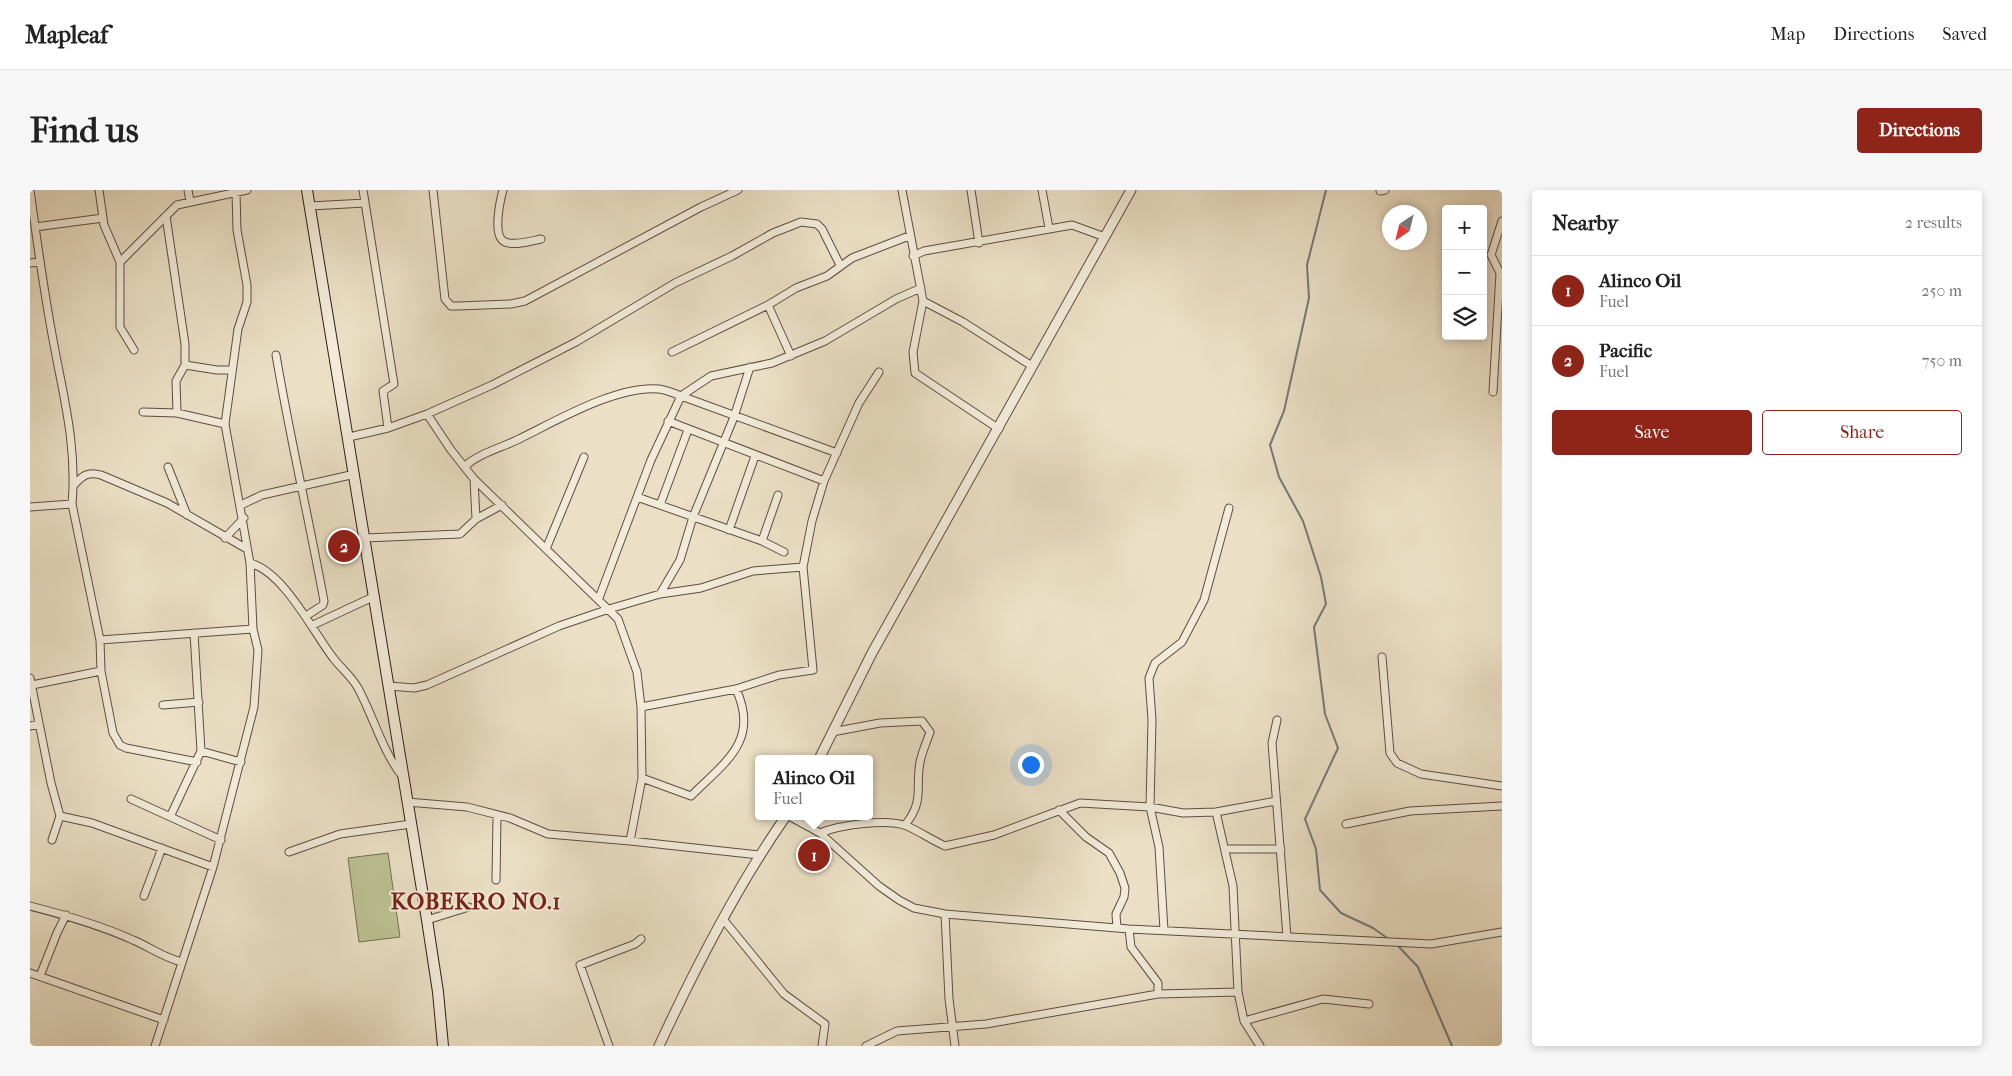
<!DOCTYPE html>
<html lang="en">
<head>
<meta charset="utf-8">
<style>
	body { margin:0; font-family:"IM FELL French Canon",serif; background:#f6f6f6; color:#222 }
	.controls { position:absolute; right:15px; top:15px; display:grid; overflow:hidden; border-radius:5px; box-shadow:0 2px 8px #0003 }
	.controls button { width:45px; height:45px; display:grid; place-items:center; padding:0; border:0; border-bottom:1px solid #e0e0e0; background:#fff; color:#222; font:25px sans-serif }
	.compass { position:absolute; left:1352px; top:15px; width:45px; height:45px; border-radius:50%; background:#fff; box-shadow:0 2px 8px #0003; rotate:215deg }
	.you { position:absolute; left:1000px; top:574px; width:18px; height:18px; margin:-12px; border:4px solid #fff; border-radius:50%; background:#1a73e8; box-shadow:0 0 0 8px #1a73e833 }
	.badge { display:grid; place-items:center; width:32px; height:32px; border-radius:50%; background:#8f2418; color:#fff; font-size:16px; font-weight:700 }
	.pin { position:absolute; translate:-50% -50%; border:2px solid #fff; box-shadow:0 1px 5px #0006 }
	.popup { position:absolute; left:725px; top:565px; width:118px; height:65px; box-sizing:border-box; display:grid; place-content:center; border-radius:5px; background:#fff; filter:drop-shadow(0 1px 4px #0005); font-size:16px; white-space:nowrap; color:#767676 }
	.popup b { font-size:19px; color:#222 }
	.popup::after { content:''; position:absolute; left:50%; top:100%; margin-left:-10px; border:10px solid transparent; border-top-color:#fff }
	.list { margin:0; padding:0; list-style:none }
	h2 { display:flex; justify-content:space-between; align-items:center; height:65px; margin:0; padding:0 20px; font-size:21px }
	h2 small { font-size:16px; font-weight:400; color:#767676 }
	.list li { display:grid; grid-template-columns:32px 1fr auto; gap:15px; align-items:center; box-sizing:border-box; height:70px; padding:0 20px; border-top:1px solid #e0e0e0 }
	.list b { display:block; font-size:19px; white-space:nowrap }
	.list p { margin:0; font-size:16px; white-space:nowrap; color:#767676 }
	.list em { font-size:16px; font-style:normal; color:#767676 }
	.actions { display:flex; gap:10px; padding:15px 20px }
	.actions a { flex:1; padding:11px 0; border:1px solid #8f2418; border-radius:5px; text-align:center; font-size:18px; color:#8f2418 }
	.actions .main { background:#8f2418; color:#fff }
	.icon { flex:none; width:28px; height:28px; fill:none; stroke:currentColor; stroke-width:2; stroke-linecap:round; stroke-linejoin:round }
	.map { position:relative; flex:none; width:1472px; height:856px; overflow:hidden; border-radius:5px }
	header { display:flex; align-items:center; gap:30px; box-sizing:border-box; height:70px; padding:0 25px; background:#fff; border-bottom:1px solid #e0e0e0 }
	header strong { font-size:24px }
	nav { display:flex; gap:28px; margin-inline-start:auto; font-size:18px }
	.intro { display:flex; align-items:center; justify-content:space-between; box-sizing:border-box; height:120px; padding:0 30px }
	h1 { margin:0; font-size:35px }
	.button { padding:12px 22px; border-radius:5px; background:#8f2418; color:#fff; font-size:18px; font-weight:700 }
	main { display:flex; gap:30px; padding:0 30px }
	aside { flex:1; background:#fff; border-radius:5px; box-shadow:0 2px 8px #0003 }
	.map>svg:first-child { display:block }
</style>
</head>
<body>
<header>
<strong>Mapleaf</strong>
<nav><a>Map</a><a>Directions</a><a>Saved</a></nav>
</header>
<div class="intro"><h1>Find us</h1><a class="button">Directions</a></div>
<main>
<div class="map">
<svg width="1472" height="856" viewBox="0 0 1472 856">
	<rect width="100%" height="100%" fill="#ebe0c6"/>
	<filter id="stains"><feTurbulence type="fractalNoise" baseFrequency=".004" numOctaves="4"/><feColorMatrix values="0 0 0 0 .2 0 0 0 0 .09 0 0 0 0 .02 0 0 0 .5 -.17"/></filter>
	<radialGradient id="worn" r=".72"><stop offset=".6" stop-color="#630" stop-opacity="0"/><stop offset="1" stop-color="#630" stop-opacity=".3"/></radialGradient>
	<path fill="#bbc192" stroke="#756e52" d="M358,663L370,747L329,752L318,668Z"/>
	<g fill="none" stroke-linecap="round" stroke-linejoin="round">
		<path stroke="#727b7b" stroke-width="2" d="M1296,0L1277,75L1279,108L1254,221L1240,255L1249,287L1273,331L1291,387L1296,414L1284,437L1295,524L1308,558L1275,629L1286,659L1290,700L1311,723L1343,738L1360,750
			M1368,756L1388,777L1422,856"/>
		<g stroke="#5e4d40" stroke-width="9">
			<path id="minor" d="M0,0C7,52 14,103 24,155C34,209 47,257 42,314L70,450L71,481L83,543L90,555L96,558L167,572
				M69,0L74,35L90,72V137L104,160
				M158,0L160,11
				M333,0L364,194L353,201L358,238
				M403,0L415,109L421,116H428L481,114L495,111L671,17L708,0
				M473,0C470,11 462,47 475,52C485,56 501,51 511,49
				M872,0L893,111L883,162L885,183L969,239
				M941,0L949,53
				M1012,0L1019,38
				M1350,1L1355,0
				M280,16L335,13
				M136,26L155,154V175L146,191L147,223
				M5,37L73,28
				M883,66L894,61L1042,35L1075,47
				M90,72L147,15L217,0
				M0,73L10,72
				M893,111L933,132L1002,176
				M738,115L761,166
				M642,162L738,115L766,98L797,86L822,68L879,46
				M246,165C260,248 279,329 294,411L293,415L276,426
				M155,175L187,180H202
				M1463,202L1470,83L1461,65L1472,31
				M113,222L147,223L195,234
				M397,224L421,260L444,289L588,429L607,482L611,517L612,588L600,651
				M638,231L794,291
				M319,247L358,238L397,224L462,195L546,152L645,93L702,66L743,43L771,32L787,34L792,39L810,75
				M435,276C450,263 471,258 489,249C526,231 587,195 629,199C636,200 644,203 651,206L807,263
				M138,277L157,325
				M444,289L446,329
				M44,295C52,286 58,281 71,285L137,313L217,359
				M607,307L732,351L754,362
				M211,315L232,305L325,284
				M630,315L658,240
				M0,317L42,314
				M699,340L725,266
				M195,348L214,328
				M335,348L430,344L446,329L472,315
				M732,351L748,305
				M516,359L554,267
				M220,373C254,382 283,442 304,469C312,479 322,487 328,498C344,528 352,560 372,586
				M630,404L650,370L663,327L704,227L720,177
				M569,408L621,270L651,206L681,186L742,173L795,151L866,109L891,98
				M283,435L345,406
				M70,450L223,439
				M1352,467L1360,563L1367,573L1391,584L1472,596
				M0,488L21,593L30,626L22,650
				M2,495L71,481
				M359,496L384,498L397,495L529,436L579,419L630,404L671,398L723,381L773,377
				M133,515L169,512
				M611,517L706,499L749,485L783,480L773,377L782,331L794,291L829,213L849,182
				M1247,530L1242,553L1257,747
				M0,536L9,534
				M802,542L850,533L892,531L900,542C897,551 892,562 890,572C885,599 895,610 875,635
				M171,561L211,572
				M612,588L661,606C695,572 730,551 706,499
				M101,609L191,650
				M377,612L437,617L480,628L518,644L600,651L729,665
				M1029,620L1056,647L1079,663L1090,683L1095,698L1094,707L1086,724L1087,738
				M1186,622L1246,611
				M30,626L62,633L183,677
				M759,626L790,643L849,696L869,710L884,718L915,724L1099,739L1401,754L1472,742
				M140,627L171,561L164,443
				M1316,634L1380,621L1472,616
				M790,643C810,635 857,628 877,636C890,642 902,650 915,656L964,645L1050,613L1120,617L1153,623L1186,622L1203,696L1208,802L1214,831L1230,856
				M1196,659H1251
				M259,662L310,644L381,634
				M466,690L467,626
				M114,706L132,658
				M0,716C35,725 70,735 103,750C120,757 134,768 152,772
				M915,724L919,809L925,856
				M693,729L754,804L795,834L792,856
				M397,730L439,717
				M1099,739L1101,757L1128,793V804
				M1134,740L1129,657L1120,617L1122,530L1119,488L1125,473L1152,452L1174,410L1199,318
				M0,783L134,830
				M10,786L27,743L36,725
				M1214,831L1293,809L1339,814
				M125,856L183,677L224,517L228,460L223,439L220,373L195,234L208,139L217,112V95L207,40L206,2
				M579,856L550,775L605,754L611,749
				M836,856L867,841L956,834L1128,804L1208,802"/>
		</g>
		<g stroke="#5e4d40" stroke-width="11">
			<path id="tertiary" d="M789,569L842,463L1101,0
				M629,856C666,776 706,698 756,626"/>
		</g>
		<g stroke="#2f1c13" stroke-width="12">
			<path id="secondary" d="M277,0L397,730L408,802L413,856"/>
		</g>
		<use href="#minor" stroke="#f2ebda" stroke-width="7"/>
		<use href="#tertiary" stroke="#f2ebda" stroke-width="9"/>
		<use href="#secondary" stroke="#f2ebda" stroke-width="10"/>
	</g>
	<g text-anchor="middle" dominant-baseline="central" stroke-width="4" stroke-linejoin="round" paint-order="stroke">
		<g font-size="22" font-weight="bold" letter-spacing="1" fill="#7a1f14" stroke="#f2ebda">
			<text x="446" y="712">KOBEKRO NO.1</text>
		</g>
	</g>
	<rect width="100%" height="100%" filter="url(#stains)"/>
	<rect width="100%" height="100%" fill="url(#worn)"/>
</svg>
<div class="controls">
<button>+</button>
<button>−</button>
<button><svg class="icon" aria-label="layers" viewBox="0 0 24 24"><path d="M12 4l9 5-9 5-9-5zM3 14l9 5 9-5"/></svg></button>
</div>
<svg class="compass" viewBox="-18 -18 36 36"><path d="M0-13l5 13h-10z" fill="#e53935"/><path d="M0 13l5-13h-10z" fill="#767676"/></svg>
<div class="you"></div>
<div class="pin badge" style="left:784px;top:665px">1</div>
<div class="popup"><b>Alinco Oil</b>Fuel</div>
<div class="pin badge" style="left:314px;top:356px">2</div>
</div>
<aside>
<h2>Nearby<small>2 results</small></h2>
<ul class="list">
<li><span class="badge">1</span><div><b>Alinco Oil</b><p>Fuel</p></div><em>250 m</em></li>
<li><span class="badge">2</span><div><b>Pacific</b><p>Fuel</p></div><em>750 m</em></li>
</ul>
<div class="actions"><a class="main">Save</a><a>Share</a></div>
</aside>
</main>
</body>
</html>
